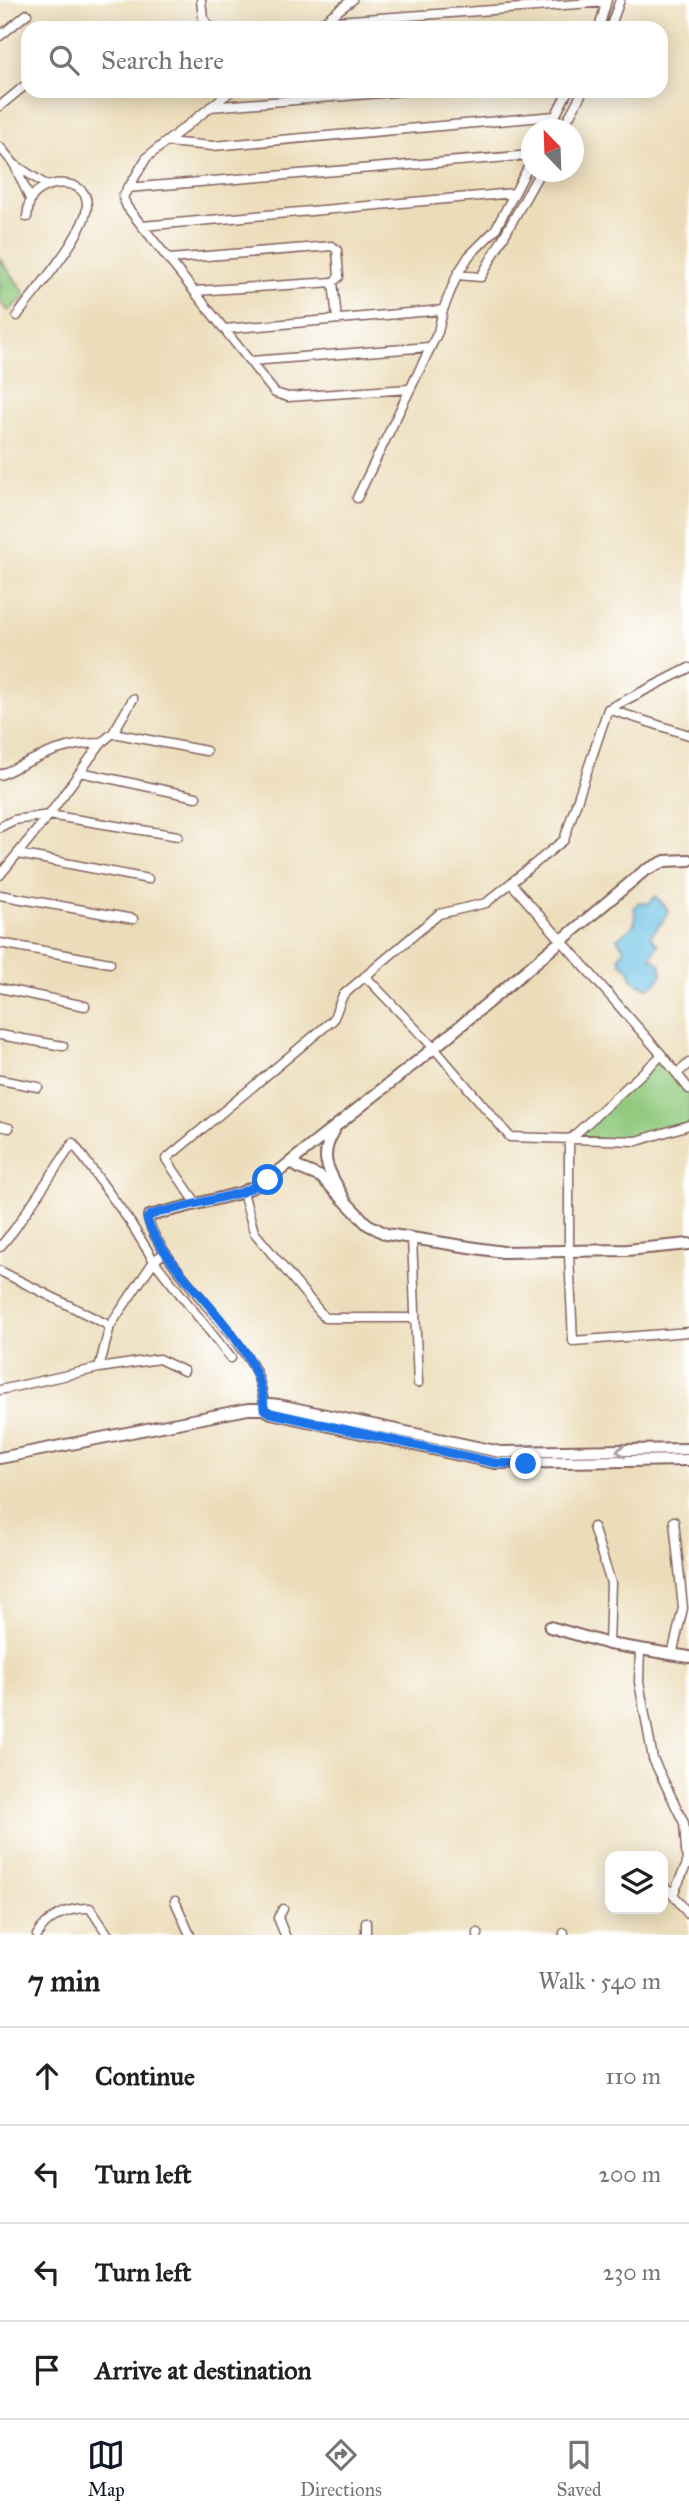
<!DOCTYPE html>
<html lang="en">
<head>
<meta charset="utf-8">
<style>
	body { margin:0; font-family:"IM FELL Great Primer",serif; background:#f6f6f6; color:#202124 }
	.controls { position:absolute; right:21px; bottom:21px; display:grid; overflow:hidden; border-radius:14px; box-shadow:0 4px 18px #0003 }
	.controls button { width:63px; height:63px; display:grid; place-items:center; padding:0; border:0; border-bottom:2px solid #e0e0e0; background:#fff; color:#202124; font:35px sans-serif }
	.compass { position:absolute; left:521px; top:119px; width:63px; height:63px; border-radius:50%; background:#fff; box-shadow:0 4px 18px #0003; rotate:337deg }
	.stop { position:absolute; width:21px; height:21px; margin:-16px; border:5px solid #1a73e8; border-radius:50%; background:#fff }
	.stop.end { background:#1a73e8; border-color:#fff; box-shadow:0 2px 7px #0008 }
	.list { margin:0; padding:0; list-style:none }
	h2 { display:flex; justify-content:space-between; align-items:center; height:91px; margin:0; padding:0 28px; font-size:30px }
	h2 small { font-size:23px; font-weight:400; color:#757577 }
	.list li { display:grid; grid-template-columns:46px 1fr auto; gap:21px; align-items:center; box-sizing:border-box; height:98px; padding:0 28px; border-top:2px solid #e0e0e0 }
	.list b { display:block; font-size:26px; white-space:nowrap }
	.list em { font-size:23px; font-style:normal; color:#757577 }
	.icon { flex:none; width:38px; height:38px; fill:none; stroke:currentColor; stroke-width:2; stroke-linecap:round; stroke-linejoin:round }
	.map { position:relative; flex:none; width:689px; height:1935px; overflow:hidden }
	.search { position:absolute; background:#fff; box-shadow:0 4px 18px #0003; left:21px; right:21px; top:21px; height:77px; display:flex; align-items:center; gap:18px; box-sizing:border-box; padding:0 24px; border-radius:21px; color:#757577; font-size:26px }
	.sheet { height:483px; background:#fff }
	nav { display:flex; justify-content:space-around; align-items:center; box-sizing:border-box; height:98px; border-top:2px solid #e0e0e0; background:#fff; font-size:19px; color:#757577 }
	nav a { display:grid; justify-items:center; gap:4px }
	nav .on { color:#111827 }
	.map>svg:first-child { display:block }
</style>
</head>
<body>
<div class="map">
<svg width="689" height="1935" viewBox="0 0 689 1935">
	<rect width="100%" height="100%" fill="#fff"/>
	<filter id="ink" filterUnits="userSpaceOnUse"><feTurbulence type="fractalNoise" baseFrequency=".0143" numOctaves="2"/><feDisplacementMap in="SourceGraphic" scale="14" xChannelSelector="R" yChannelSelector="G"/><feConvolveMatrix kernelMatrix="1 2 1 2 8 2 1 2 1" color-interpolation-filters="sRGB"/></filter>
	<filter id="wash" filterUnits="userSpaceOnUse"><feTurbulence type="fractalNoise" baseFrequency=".00686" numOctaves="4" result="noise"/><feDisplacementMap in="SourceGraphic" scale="28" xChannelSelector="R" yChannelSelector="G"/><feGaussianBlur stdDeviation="1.57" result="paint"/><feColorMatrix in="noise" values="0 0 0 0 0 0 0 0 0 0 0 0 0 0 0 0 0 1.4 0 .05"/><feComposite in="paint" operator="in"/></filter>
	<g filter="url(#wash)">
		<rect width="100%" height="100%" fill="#ecddba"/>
		<path fill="#90c97d" stroke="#6d7454" stroke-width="2" d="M0,259L27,296L7,311L0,301Z
			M662,1055L689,1089V1125L637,1141L569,1140Z"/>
		<path fill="#67c0e4" stroke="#587088" stroke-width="2" d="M656,896L668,910C666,921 656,927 650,937L658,944L651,957L660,964L662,974L656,983L648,988L632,980L629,969L621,963L619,956L625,950L617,938C632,928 638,927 634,907L639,902L648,904Z"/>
	</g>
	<g filter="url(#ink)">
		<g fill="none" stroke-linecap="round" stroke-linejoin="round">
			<g stroke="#83625d" stroke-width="11">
				<path id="street" d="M201,0L203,18L211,28
					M322,22L606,2
					M315,28L352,0
					M599,28L607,0
					M610,28L620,0
					M0,36L27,14
					M231,91L147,157L123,197L127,207L275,393L288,397L409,389
					M0,106L28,83
					M210,107L406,91
					M548,130L568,91
					M562,130L583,91
					M166,142L213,146L555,116
					M0,147L14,164L30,199
					M14,164L46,185
					M127,188L532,155
					M142,226L514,193
					M169,259L332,246L337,250L339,277L333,282L195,291
					M457,275L481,277L540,172
					M333,282L337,319
					M17,316C34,292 86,234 87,206C88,175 39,179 30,201C28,206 28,212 27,217
					M225,329L443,310
					M251,361L429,347
					M357,498L438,332L443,310L457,275L469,256L495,230L532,160
					M608,709L689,735
					M113,733L206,751
					M80,772L196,797
					M0,775C35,759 61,743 101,743
					M0,827L14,820L49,815L178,836
					M18,854L148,879
					M0,875L49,815L101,743L113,733L133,699
					M511,883L662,1055L689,1089
					M0,895L133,919
					M0,943L110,963
					M365,976L434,1048L510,1137L637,1141L689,1125
					M0,988L85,1006
					M0,1035L63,1046
					M662,1055L569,1140V1255L573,1341L689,1332
					M678,1073L689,1063
					M0,1080L38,1087
					M0,1126L9,1128
					M243,1192L254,1232L325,1318H415
					M197,1204L166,1159L333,1020L343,995L439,914L486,903L564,840L608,709L689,668
					M149,1216C144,1243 241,1338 256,1372C261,1385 264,1396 264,1409
					M412,1238L418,1383
					M0,1247L14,1230L73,1143L130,1222L154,1261L231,1358
					M0,1271L110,1326
					M99,1368L159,1359L184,1371
					M0,1390L99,1368L110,1326L154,1261L165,1252
					M593,1527L611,1583L609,1644
					M640,1649L639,1682L653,1759L684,1823L687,1864L673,1894
					M672,1655L683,1608L674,1521
					M663,1885L673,1894L689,1915
					M175,1901L190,1935
					M283,1909L278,1918L285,1935
					M366,1922V1935
					M37,1935C47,1917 69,1907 90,1908L108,1935
					M478,1935V1933
					M564,1935V1933"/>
			</g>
			<g stroke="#83625d" stroke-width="14">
				<path id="secondary" d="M292,1162L299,1168L321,1177L345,1201C332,1174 316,1161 334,1131
					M345,1201L367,1224L386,1234L482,1249L503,1252L627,1250L689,1244
					M149,1216L240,1193L268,1180L434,1048L644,871L665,861L689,860
					M264,1409L270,1404L279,1405L500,1452L689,1449
					M0,1458L248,1409H264L271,1413L495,1463L689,1460
					M550,1627L609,1644L689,1657"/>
			</g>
			<use href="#street" stroke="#fff" stroke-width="8"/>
			<use href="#secondary" stroke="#fff" stroke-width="10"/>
		</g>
		<defs><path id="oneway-chevron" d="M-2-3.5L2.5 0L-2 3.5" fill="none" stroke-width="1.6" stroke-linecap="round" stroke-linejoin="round" transform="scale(1.75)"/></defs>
		<use stroke="#ae9aa0" href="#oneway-chevron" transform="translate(621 1451) rotate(179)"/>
	</g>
	<g fill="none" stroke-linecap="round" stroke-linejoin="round" filter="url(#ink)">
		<path stroke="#1a73e8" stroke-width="9" d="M268,1180L240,1193L157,1213L149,1216L147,1219C153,1238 167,1255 178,1269C209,1308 264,1358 264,1409L271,1413L495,1463L526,1464"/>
	</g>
</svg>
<div class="controls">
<button><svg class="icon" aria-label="layers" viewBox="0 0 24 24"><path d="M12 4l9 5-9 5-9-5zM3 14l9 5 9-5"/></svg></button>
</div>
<svg class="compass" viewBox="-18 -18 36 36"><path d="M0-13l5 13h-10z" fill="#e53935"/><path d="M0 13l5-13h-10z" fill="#757577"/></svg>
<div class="stop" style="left:268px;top:1180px"></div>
<div class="stop end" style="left:526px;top:1464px"></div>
<div class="search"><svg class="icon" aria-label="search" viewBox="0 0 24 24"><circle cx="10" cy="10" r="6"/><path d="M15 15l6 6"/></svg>Search here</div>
</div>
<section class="sheet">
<h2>7 min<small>Walk · 540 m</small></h2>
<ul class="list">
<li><svg class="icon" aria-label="ahead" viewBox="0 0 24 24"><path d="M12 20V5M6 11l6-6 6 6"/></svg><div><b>Continue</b></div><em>110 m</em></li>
<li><svg class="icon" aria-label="left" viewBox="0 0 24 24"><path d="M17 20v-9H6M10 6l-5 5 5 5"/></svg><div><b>Turn left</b></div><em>200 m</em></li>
<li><svg class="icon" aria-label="left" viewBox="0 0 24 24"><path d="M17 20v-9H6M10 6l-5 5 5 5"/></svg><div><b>Turn left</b></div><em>230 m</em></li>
<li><svg class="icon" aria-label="arrive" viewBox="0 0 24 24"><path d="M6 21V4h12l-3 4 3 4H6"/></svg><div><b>Arrive at destination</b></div></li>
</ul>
</section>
<nav>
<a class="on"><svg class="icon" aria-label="map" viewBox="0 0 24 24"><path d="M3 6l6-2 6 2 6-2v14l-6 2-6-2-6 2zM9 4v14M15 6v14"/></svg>Map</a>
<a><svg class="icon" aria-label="directions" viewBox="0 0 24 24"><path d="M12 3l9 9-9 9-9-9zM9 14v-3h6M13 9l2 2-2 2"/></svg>Directions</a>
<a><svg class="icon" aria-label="saved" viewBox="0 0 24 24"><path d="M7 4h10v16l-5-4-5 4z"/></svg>Saved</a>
</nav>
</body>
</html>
